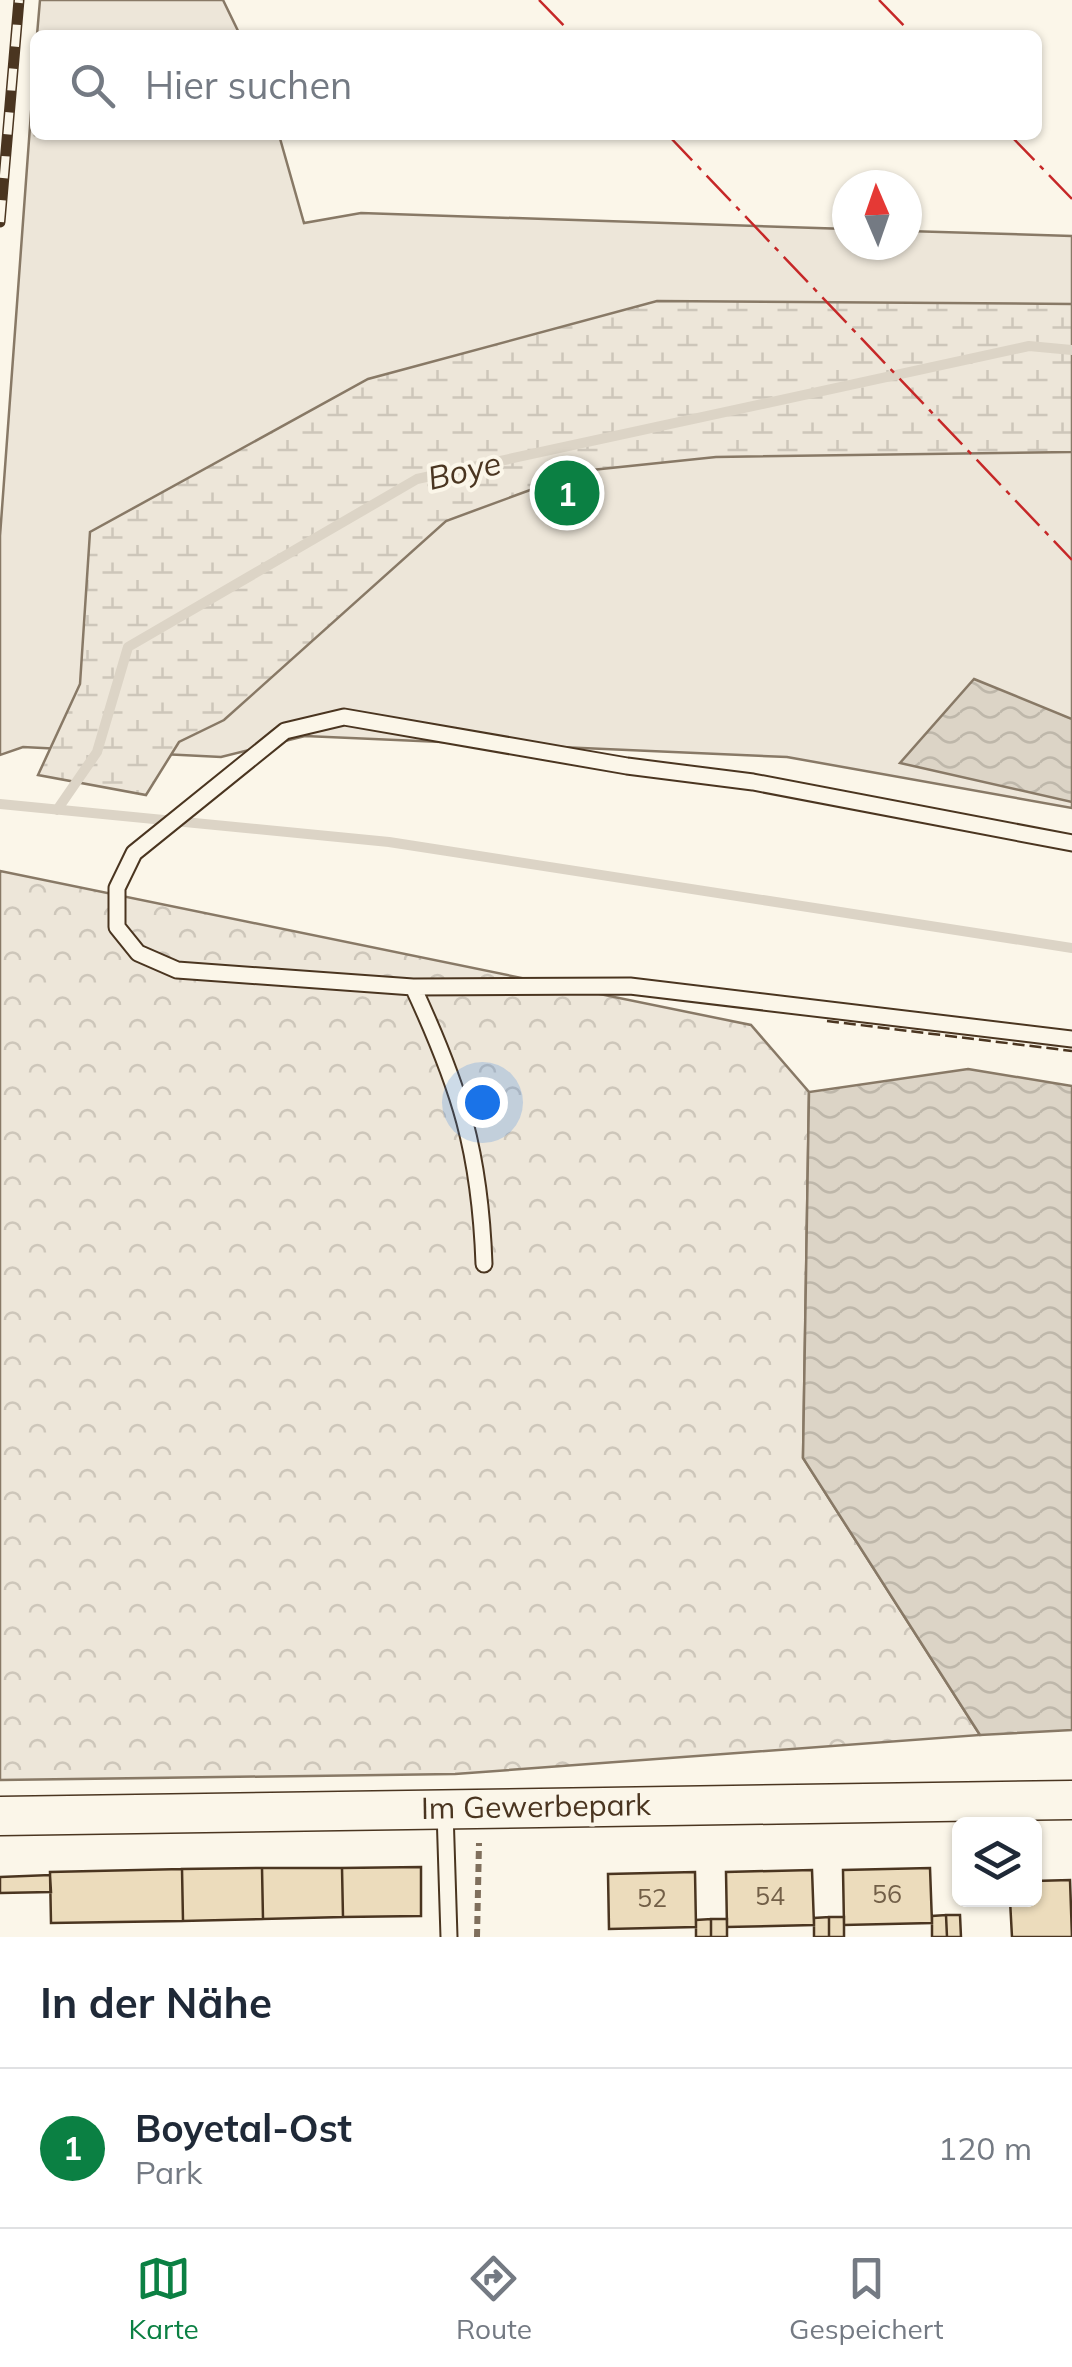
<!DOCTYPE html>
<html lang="de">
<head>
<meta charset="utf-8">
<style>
	body { margin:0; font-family:Mulish,sans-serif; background:#f2f2f3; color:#1f2937 }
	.controls { position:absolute; right:30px; bottom:30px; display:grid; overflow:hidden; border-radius:15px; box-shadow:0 2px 8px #0004 }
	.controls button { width:90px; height:90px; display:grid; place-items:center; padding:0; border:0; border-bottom:2px solid #e0e1e3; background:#fff; color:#1f2937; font:50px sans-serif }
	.compass { position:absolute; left:832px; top:170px; width:90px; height:90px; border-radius:50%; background:#fff; box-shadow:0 2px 8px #0004; rotate:358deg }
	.you { position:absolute; left:482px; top:1102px; width:35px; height:35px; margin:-25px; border:8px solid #fff; border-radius:50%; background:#1a73e8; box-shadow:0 0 0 15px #1a73e833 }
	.badge { display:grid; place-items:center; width:65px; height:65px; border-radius:50%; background:#0b8043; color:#fff; font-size:32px; font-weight:700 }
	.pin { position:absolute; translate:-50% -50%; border:5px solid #fff; box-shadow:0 2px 10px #0006 }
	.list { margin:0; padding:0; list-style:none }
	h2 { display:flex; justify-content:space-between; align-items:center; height:130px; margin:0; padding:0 40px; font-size:42px }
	h2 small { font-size:32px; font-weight:400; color:#747a83 }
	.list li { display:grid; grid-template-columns:65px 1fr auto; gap:30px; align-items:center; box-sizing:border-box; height:160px; padding:0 40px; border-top:2px solid #e0e1e3 }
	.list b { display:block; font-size:38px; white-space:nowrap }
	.list p { margin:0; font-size:32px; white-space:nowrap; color:#747a83 }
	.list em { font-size:32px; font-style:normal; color:#747a83 }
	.icon { flex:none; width:55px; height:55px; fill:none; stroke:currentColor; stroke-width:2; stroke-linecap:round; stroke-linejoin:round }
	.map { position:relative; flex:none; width:1072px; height:1937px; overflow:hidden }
	.search { position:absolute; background:#fff; box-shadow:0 2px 8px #0004; left:30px; right:30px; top:30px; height:110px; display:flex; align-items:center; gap:25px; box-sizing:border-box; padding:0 35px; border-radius:15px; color:#747a83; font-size:38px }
	.sheet { height:290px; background:#fff }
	nav { display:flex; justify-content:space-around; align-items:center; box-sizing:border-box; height:140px; border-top:2px solid #e0e1e3; background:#fff; font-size:28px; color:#747a83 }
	nav a { display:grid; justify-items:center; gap:5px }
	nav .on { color:#0b8043 }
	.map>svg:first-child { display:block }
</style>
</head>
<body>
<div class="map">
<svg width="1072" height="1937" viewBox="0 0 1072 1937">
	<defs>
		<pattern id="forest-crowns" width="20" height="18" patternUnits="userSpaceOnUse" patternTransform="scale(2.5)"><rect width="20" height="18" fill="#ede6d9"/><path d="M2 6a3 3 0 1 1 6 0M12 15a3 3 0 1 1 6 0" fill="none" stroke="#cdc6ba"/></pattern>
		<pattern id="wetland-marsh" width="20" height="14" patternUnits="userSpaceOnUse" patternTransform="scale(2.5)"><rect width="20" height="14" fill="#ede6d9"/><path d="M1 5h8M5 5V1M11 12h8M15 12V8" fill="none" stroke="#cdc6ba"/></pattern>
		<pattern id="water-waves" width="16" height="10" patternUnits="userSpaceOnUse" patternTransform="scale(2.5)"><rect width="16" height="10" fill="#dcd4c6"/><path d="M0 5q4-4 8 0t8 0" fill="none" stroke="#beb7aa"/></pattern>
	</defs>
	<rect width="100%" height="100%" fill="#fbf6e9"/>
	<path fill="#ede6d9" stroke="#887966" stroke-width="2.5" d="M40,0H223L240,35H37Z
		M35,58V135H279L304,223L361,213L847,229V245H907V231L1072,236V808L787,757L305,736L221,757L23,747L0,755V536Z"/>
	<path fill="url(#forest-crowns)" stroke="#887966" stroke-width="2.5" d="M0,871L751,1025L809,1092L803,1458L980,1735L455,1774L0,1780Z"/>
	<path fill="url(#wetland-marsh)" stroke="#887966" stroke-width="2.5" d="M657,301L1072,304V452L716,457L582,471L446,521L224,720L179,742L146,795L38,775L80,684L90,532L368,379Z"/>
	<path fill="url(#water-waves)" stroke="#887966" stroke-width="2.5" d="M974,679L1072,719V802L900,763Z
		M968,1069L1072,1086V1730L980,1735L803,1458L809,1092Z"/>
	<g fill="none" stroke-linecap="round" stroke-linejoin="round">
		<path stroke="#dcd4c6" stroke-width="10" d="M0,804L389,842L1072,948
			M57,810L97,752L128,647L417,479L1029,346L1072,350"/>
	</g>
	<path fill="#ecdcbc" stroke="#4a3520" stroke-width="2.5" d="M421,1867V1916L343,1917L342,1868Z
		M262,1868L263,1919L183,1921L182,1869Z
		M262,1868H342L343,1917L263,1919Z
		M930,1868L932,1923L844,1925L843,1870Z
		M182,1869L183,1921L51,1923L50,1872Z
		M812,1870L814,1925L727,1927L726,1872Z
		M695,1872L696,1927L609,1929L608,1874Z
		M50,1875L51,1892L0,1893V1877Z
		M1070,1880L1072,1937H1012L1010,1900H1034V1881Z
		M946,1915H960L961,1937H947Z
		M946,1915L947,1937H932V1916Z
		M829,1917V1937H814V1918Z
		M829,1917H844V1937H829Z
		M711,1919V1937H696V1920Z
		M711,1919H727V1937H711Z"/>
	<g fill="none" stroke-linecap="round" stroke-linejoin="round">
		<g stroke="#4a3520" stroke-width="19">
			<path id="service" d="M1072,843L753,782L627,766L344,717L285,731L134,853L117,888V927L138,953L177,970L413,987L630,986L1072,1039
				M413,987C460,1088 480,1152 484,1264
				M445,1811L449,1937"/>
		</g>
		<g stroke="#4a3520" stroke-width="41">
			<path id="tertiary" d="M0,1816L1072,1800"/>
		</g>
		<path stroke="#7f6f5c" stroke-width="6" stroke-dasharray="8 5" stroke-linecap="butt" d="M477,1937L479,1843"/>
		<use href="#service" stroke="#fbf6e9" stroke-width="15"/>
		<use href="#tertiary" stroke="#fbf6e9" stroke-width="38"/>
		<g stroke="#4a3520" stroke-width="11">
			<path id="rail" d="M0,222L19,0"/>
		</g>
		<use href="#rail" stroke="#fbf6e9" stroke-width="8" stroke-dasharray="22" stroke-linecap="butt"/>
		<path stroke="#4a3520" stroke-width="2.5" stroke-dasharray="12 5" stroke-linecap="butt" d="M827,1021L1072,1051"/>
		<path stroke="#c62828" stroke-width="2.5" stroke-dasharray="35 8 5 8" stroke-linecap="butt" d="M539,0L573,35
			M879,0L913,35
			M668,135L1072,560
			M1010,135L1072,199"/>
	</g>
	<g text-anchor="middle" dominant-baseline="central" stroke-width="8" stroke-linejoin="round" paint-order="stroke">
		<g font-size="25" fill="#725f47">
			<text x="887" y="1893">56</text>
			<text x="770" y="1895">54</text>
			<text x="652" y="1897">52</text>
		</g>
		<g font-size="30" fill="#4a3520" stroke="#fbf6e9">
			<text transform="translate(536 1806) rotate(-1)">Im Gewerbepark</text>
		</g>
		<g font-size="32" font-style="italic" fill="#4a3520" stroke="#fbf6e9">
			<text transform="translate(464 470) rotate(-13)">Boye</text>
		</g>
	</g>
</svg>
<div class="controls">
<button><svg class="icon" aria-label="layers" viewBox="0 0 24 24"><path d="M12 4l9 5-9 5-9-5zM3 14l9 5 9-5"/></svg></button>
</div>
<svg class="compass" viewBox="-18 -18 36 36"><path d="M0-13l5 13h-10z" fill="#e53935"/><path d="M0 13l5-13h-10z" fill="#747a83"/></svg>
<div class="you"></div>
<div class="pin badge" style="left:567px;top:493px">1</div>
<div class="search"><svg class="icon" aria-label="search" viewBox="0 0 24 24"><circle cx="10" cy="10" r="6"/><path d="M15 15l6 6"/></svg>Hier suchen</div>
</div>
<section class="sheet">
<h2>In der Nähe<small></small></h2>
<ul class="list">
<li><span class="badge">1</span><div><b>Boyetal-Ost</b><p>Park</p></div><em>120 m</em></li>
</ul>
</section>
<nav>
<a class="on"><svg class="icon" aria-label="map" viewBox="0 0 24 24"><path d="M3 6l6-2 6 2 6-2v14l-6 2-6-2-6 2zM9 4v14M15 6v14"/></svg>Karte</a>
<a><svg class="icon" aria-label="directions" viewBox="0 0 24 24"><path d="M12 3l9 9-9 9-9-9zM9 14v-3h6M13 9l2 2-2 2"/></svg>Route</a>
<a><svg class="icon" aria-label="saved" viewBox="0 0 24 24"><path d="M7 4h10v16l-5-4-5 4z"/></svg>Gespeichert</a>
</nav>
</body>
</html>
